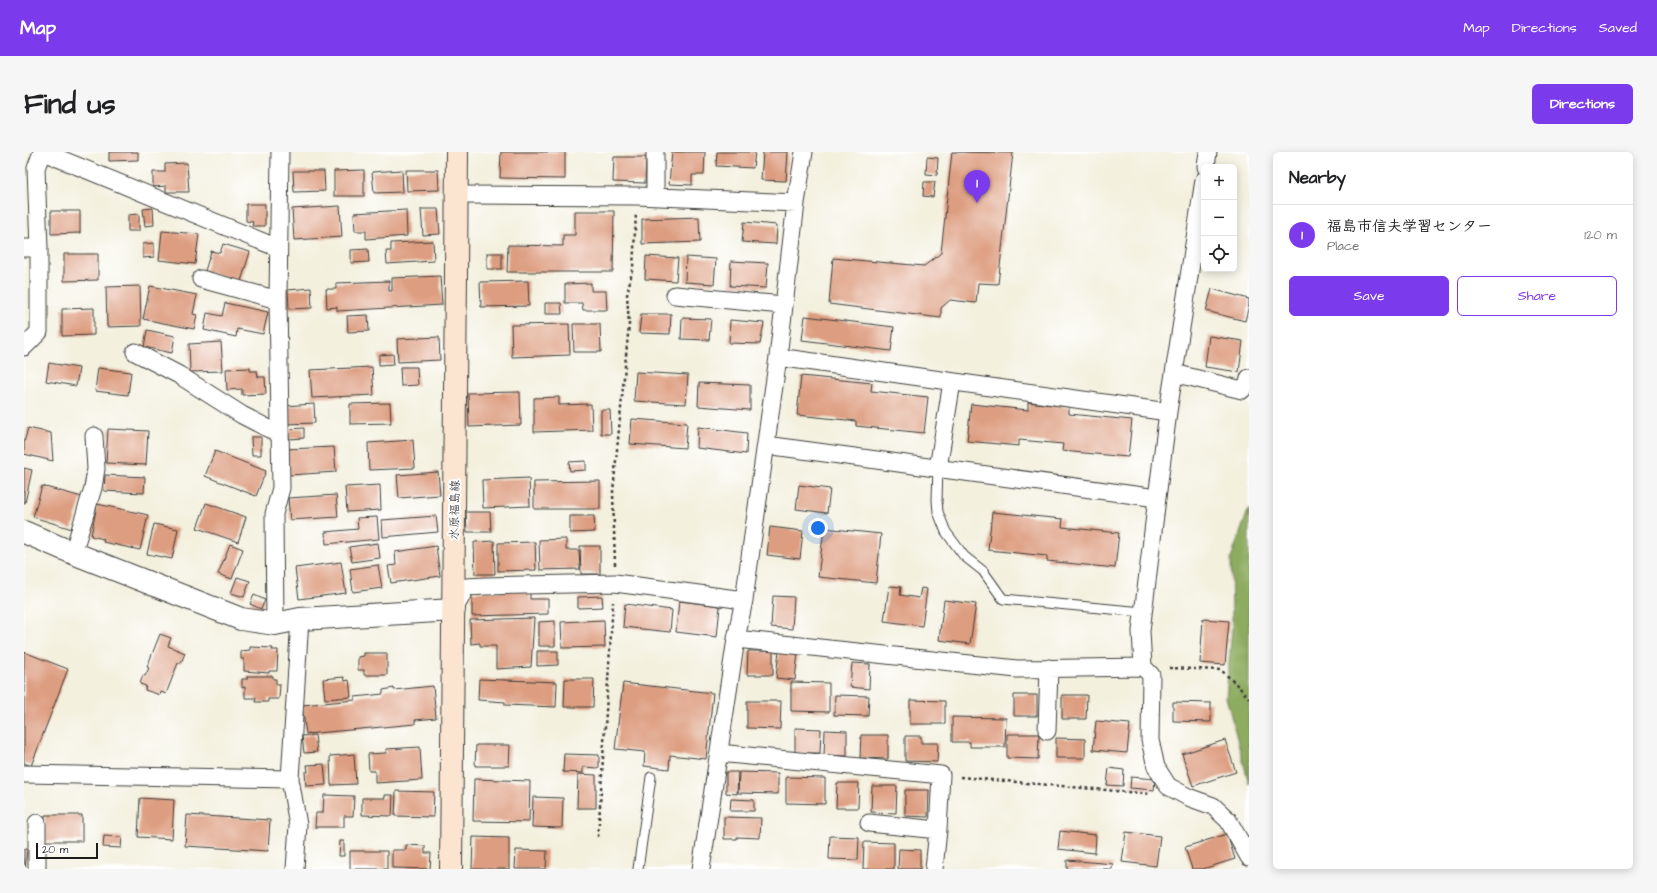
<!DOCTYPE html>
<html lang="en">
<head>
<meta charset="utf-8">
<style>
	body { margin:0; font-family:"Architects Daughter","Klee One",sans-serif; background:#f6f6f6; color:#202124 }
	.controls { position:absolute; right:12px; top:12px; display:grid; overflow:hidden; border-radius:6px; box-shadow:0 2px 10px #0003 }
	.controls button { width:36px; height:36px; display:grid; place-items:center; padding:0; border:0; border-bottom:1px solid #e0e0e0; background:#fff; color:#202124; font:20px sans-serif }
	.scale { position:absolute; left:12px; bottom:10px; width:62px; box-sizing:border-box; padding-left:4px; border:2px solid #1c1c1c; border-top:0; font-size:11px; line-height:14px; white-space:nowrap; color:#1c1c1c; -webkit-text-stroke:3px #fff; paint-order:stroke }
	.you { position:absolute; left:794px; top:376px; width:14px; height:14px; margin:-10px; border:3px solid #fff; border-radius:50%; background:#1a73e8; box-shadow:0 0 0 6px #1a73e833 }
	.badge { display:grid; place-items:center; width:26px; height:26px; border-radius:50%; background:#7c3aed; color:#fff; font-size:13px; font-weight:700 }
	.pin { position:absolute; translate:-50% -33px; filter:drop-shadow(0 1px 2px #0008) }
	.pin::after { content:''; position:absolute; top:21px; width:14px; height:12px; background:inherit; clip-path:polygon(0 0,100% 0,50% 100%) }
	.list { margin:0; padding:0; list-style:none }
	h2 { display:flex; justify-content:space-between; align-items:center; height:52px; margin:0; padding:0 16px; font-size:17px }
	h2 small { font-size:13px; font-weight:400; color:#757577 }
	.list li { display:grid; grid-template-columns:26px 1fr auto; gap:12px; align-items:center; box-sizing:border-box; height:60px; padding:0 16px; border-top:1px solid #e0e0e0 }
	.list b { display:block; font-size:15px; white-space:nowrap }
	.list p { margin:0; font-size:13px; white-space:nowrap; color:#757577 }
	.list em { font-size:13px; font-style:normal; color:#757577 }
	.actions { display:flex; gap:8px; padding:12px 16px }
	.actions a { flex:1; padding:9px 0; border:1px solid #7c3aed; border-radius:6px; text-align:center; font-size:14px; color:#7c3aed }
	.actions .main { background:#7c3aed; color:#fff }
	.icon { flex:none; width:22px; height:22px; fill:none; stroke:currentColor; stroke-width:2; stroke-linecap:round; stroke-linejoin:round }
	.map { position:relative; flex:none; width:1225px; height:717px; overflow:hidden; border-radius:6px }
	header { display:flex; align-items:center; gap:24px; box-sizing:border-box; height:56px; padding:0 20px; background:#7c3aed; color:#fff }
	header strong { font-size:19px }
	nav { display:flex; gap:22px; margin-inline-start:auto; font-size:14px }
	.intro { display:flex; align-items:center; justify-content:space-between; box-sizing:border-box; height:96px; padding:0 24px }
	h1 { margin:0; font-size:28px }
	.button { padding:10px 18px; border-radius:6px; background:#7c3aed; color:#fff; font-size:14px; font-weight:700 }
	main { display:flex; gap:24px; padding:0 24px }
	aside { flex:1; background:#fff; border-radius:6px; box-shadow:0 2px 10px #0003 }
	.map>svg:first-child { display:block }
</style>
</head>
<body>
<header>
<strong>Map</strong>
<nav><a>Map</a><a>Directions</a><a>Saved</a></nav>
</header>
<div class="intro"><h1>Find us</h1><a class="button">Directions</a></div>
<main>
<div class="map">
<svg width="1225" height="717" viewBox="0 0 1225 717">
	<rect width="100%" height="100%" fill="#fff"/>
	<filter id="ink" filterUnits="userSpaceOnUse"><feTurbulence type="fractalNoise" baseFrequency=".025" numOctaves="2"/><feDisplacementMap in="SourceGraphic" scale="8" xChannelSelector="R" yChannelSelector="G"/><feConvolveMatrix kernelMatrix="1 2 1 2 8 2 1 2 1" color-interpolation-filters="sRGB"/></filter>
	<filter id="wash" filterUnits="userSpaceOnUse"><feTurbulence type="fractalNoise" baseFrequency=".012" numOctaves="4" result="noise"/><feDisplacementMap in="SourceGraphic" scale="16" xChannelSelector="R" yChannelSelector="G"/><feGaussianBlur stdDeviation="0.9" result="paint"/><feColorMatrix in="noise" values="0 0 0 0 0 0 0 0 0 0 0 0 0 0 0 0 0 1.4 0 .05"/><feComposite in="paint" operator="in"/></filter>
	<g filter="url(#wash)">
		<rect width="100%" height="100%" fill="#f3f0de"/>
		<path fill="#8eac60" stroke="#55643e" d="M1225,356V632L1202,545L1208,474L1207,406Z"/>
		<g id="blocks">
			<path fill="#dd9d80" d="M85,0H114V8L85,9Z
				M477,0H541V27L476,26Z
				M648,0H681L680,23H668V33L645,32Z
				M693,0H731L729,16L692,14Z
				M739,0H764L762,29L737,28Z
				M928,0L989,1L974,132L954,131L952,151L926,148L917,156V166L805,152L809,106L900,114L917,101Z
				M590,5H622L621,31L589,30Z
				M903,5L914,6L913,23L902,22Z
				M163,11L165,40H142V34L129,35V20H141V12Z
				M340,18V44H310V19Z
				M378,18L379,40L350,41L348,20Z
				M382,18H414L415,38L383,39Z
				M269,19H300L301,39L270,40Z
				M900,30H911L909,45L899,44Z
				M222,52H241V74H228L229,70L222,69Z
				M316,54L318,85L270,88L268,57Z
				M129,56L130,73L121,74L119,57Z
				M397,57H414L416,82L399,83Z
				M382,58L383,84L342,87V79H331L330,61Z
				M27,59H56V81L27,82Z
				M551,59H590L589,120H483L484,93L539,94V83H551Z
				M115,62V79H104V63Z
				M675,65L676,90L618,92V67Z
				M720,70L753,73L752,92L718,90Z
				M138,79L175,82L171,112L135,108Z
				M409,89L410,109L363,112L362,99H367V91Z
				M130,91V105L119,106V92Z
				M199,92L226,100L217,129L181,119L187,99L196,101Z
				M344,97L345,110L327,111V98Z
				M463,101H478V117H463Z
				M40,102H74V128L40,129Z
				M622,104L654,106L652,129L621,127Z
				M662,105L692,107L690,132L661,130Z
				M707,109L744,111L742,136L706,134Z
				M416,124L418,153L313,159V155L303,156L302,137H312V131L365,129V139H368V126Z
				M504,129L505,154L457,155L456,130Z
				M567,131V139H582L583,158H559L558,151H541V132Z
				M116,134L117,174L83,175L82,135Z
				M126,134L173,143L169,162L173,163L170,177L119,167Z
				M287,136L288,156L265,157L264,138Z
				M1188,137L1225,147V153L1221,169L1182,159Z
				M201,151L244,160L239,182L213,177L212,185L180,178L183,161L198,164Z
				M521,151H537L538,162H521Z
				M70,156V183L38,184V157Z
				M617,162H647L646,182L615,181Z
				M344,163L345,179L324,180L323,164Z
				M781,164L870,175L867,199L778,188Z
				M658,166L687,167L685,188L657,187Z
				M706,168L740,171L736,192L705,191Z
				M545,172L546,203L488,205L487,173Z
				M549,172H576L577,200H550Z
				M123,178L151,184L148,201L120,195Z
				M1185,184L1219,189L1215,220L1181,215Z
				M415,185L416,208L374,210L373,187Z
				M197,190L199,219L166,220L165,192Z
				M369,202L370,212L355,213V203Z
				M25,211L55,216L52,234L22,229Z
				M348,215L350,243L288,246L286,218Z
				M376,215H393L394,233L377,234Z
				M74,216L107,220L104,243L71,239Z
				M226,216V219H233L234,225H241L242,242L218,243V237L203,238L202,217Z
				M612,220L664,223L662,252L610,249Z
				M777,224L848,231L847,239L904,245L900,281L832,274V269L773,263Z
				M675,231L726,233V258L674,254Z
				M496,240L497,273L445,275L444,241Z
				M535,245V253L567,252L568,278L510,280V246Z
				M1004,250L1045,255V262L1108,268L1104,305L1038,299L1039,292L995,288V294L943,289L947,252L1004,258Z
				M366,251L367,271L326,272V252Z
				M290,252L291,271L261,272L260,254Z
				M577,258H586L587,282H577Z
				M608,267L663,271L661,296L606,292Z
				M674,275L723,281L722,302L673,296Z
				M4,276L27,281L29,309L0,302V291Z
				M280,276V286L265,287L264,277Z
				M84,277L124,279L122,313L82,311Z
				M227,285H237V303H228Z
				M389,288L391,316L345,318L344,291Z
				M310,295L312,320L265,323L263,297Z
				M191,299L242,319L232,344L181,324Z
				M562,309V318L546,319L545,310Z
				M0,316L8,318L1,351H0Z
				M414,320L416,343L375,346L373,323Z
				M81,323L121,325L120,341L80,339Z
				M505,326L506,354L459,356L458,328Z
				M576,329V357H510V330Z
				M356,333L357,358L323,360L321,335Z
				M775,333L806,337L803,361L772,357Z
				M18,334L58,345L48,377L9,365Z
				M312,343L314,365L266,368L264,346Z
				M182,351L222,365L214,390L173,376Z
				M73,352L124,363L116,398L79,390L80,387L67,384Z
				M442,360H466L467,380H443Z
				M968,360L1039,367L1038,375L1095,381L1091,416L1023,409V404L964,398Z
				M412,364L414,380L359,385L358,368Z
				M546,364H570L571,380L546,381Z
				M353,365L355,387L302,392L301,380L334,377L333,366Z
				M130,372L154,377L148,407L123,402Z
				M746,375L779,379L776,407L743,403Z
				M800,376L857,382L852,431L794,425Z
				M542,387V398H555L556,417L516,418L515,388Z
				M470,389L471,422H451L450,390Z
				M511,390L512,418L474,419V391Z
				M354,391L356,406L328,410L325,395Z
				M206,392L219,397L208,427L194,422Z
				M412,394L416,424L367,431L364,414L372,413L371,400Z
				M556,394H576V422H557Z
				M317,410L322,441L275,447L271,416Z
				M354,413L358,436L329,440L326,417Z
				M213,425L226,429L220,445L207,441Z
				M865,434L877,435L876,443L895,446L897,436L903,437L898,474L860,469Z
				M506,438V447H524V462L448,464V440Z
				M230,443L241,448L237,457L226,452Z
				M578,444L579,455L554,456V445Z
				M749,444L770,445L768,477L747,475Z
				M920,448L952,452L946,492L915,488Z
				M655,449L696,454L693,485L652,480Z
				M601,452L648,458L646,480L599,475Z
				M510,466L507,515L472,517V494H456V491L447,492L446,468Z
				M1179,467L1205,469L1201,513L1176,511Z
				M580,468L581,495L538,496L537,470Z
				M531,469V494H515V470Z
				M136,482L147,486L144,494L161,501L157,511H154L142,542L137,540L136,543L121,538L122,534L116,532L119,523L121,524L125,516L123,515Z
				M226,495L249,496L248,498H254L253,519H245V521L220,519V507H217V499L226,498Z
				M755,498L774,500L771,528L752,526Z
				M513,499H534V513L513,514Z
				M724,499H749V523H723Z
				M0,500L44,517L7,614L0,611Z
				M340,501H363V523H340V518H334V505L340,504Z
				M828,511L846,512L845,537L826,535Z
				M223,524H249V527H252V532H256L255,547H244V550H231L232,546H221V535L218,536V527H223Z
				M320,525L321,529L325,528L327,545L301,547L299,527Z
				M455,527L533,530L532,555L481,553V550L454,548Z
				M541,527H570L569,555H540Z
				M767,530L805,531V560L767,559Z
				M599,531L689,541L682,607L646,603L645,617L620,614L621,600L591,597Z
				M409,534L412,566L391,568V572L282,582L278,553L331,548V545L359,542V538L370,536V538Z
				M811,543L845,544L844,564L810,563Z
				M990,543H1013V564H990Z
				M1038,543H1063L1062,567H1038Z
				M886,548L921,549V572H886Z
				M723,549H757L756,577L723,576Z
				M1149,550L1187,551V570L1149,569Z
				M928,565L982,566L981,595H946V590H928Z
				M1072,569L1106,572L1103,601L1069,598Z
				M771,576L797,577L796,601H771Z
				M801,578L823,579V604L800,603Z
				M983,582H1015L1014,607L983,606Z
				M291,583L293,600L280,601L278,584Z
				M837,583H864V607L836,606Z
				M881,584H897V591H914L913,610L881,609Z
				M1032,586L1061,587V606H1032Z
				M1201,588L1212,620L1169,634L1158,602Z
				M452,593H486L485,614H451Z
				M396,595L398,628L351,631V619H345L344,602L362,601V597Z
				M330,602L332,632L307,633L306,604Z
				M540,602L575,603V616L559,615V621L539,620Z
				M300,612L302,633L282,634L281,620H284L283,613Z
				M1085,616L1100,618L1099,634L1083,633Z
				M702,620H714L713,642L702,641Z
				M715,620L754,621V642L714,641Z
				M554,622L572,623V656H553Z
				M762,625L801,626V652L762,651Z
				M1107,625L1131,627L1130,638L1106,636Z
				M450,627L506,629L505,670L449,669Z
				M813,631H835L834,656H812Z
				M848,634H873L872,661L847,660Z
				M881,638H905L904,665L881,664Z
				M372,639L410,640L409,665L371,664Z
				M300,643L330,644L329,664H320V675H291L292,661H299Z
				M361,643H369L368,664L338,663V646H361Z
				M509,645L539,646L538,676L508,675Z
				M116,646L150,648L148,687L114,685Z
				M707,647L730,648V659H706Z
				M21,663H58V689H21Z
				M163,663L246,668L244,699L161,694Z
				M700,665L737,666L736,686L713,685V687H700Z
				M1036,679L1072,683L1071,701L1034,697Z
				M1102,680L1136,684L1132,714L1098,710Z
				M1203,682L1211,707L1179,717H1168L1161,695Z
				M80,684L98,685L97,696L79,695Z
				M806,684L835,685L834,708L805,707Z
				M449,685L485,686V717H448Z
				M316,689H320V704H315Z
				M840,690L870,691V717H839Z
				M382,693L401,694V701H407L406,717L368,716V698H382Z
				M0,697H3L1,717H0Z
				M875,697L896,698V717H874Z
				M492,698L523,699L522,717H491Z
				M326,699H363V717H326Z
				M1043,708L1089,712L1088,717H1043Z"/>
		</g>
	</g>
	<g filter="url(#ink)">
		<use href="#blocks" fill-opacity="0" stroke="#3c3c39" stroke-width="1"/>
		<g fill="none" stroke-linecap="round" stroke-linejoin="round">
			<g stroke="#3c3c39" stroke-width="11">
				<path id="service" d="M914,316L913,348L914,360L922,380L940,404L959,419L979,447L1119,460
					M614,717L627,625"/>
			</g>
			<g stroke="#3c3c39" stroke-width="19">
				<path id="minor" d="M19,0L254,96
					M631,0V45
					M1182,15L1184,0
					M1180,28L1144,260L1133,346L1117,479L1119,515L1127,523L1126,588L1132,615L1144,634L1164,645L1189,654L1204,668L1225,705
					M434,43L613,44L772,51
					M0,96H15
					M177,127L254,148
					M651,143L759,153
					M0,195L15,180V96L12,16L18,0
					M111,200L155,223L218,263L255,282
					M754,205L1144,260
					M1150,221L1218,238L1224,231L1225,226
					M742,293L1133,346
					M914,316L928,230
					M49,401L69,336L72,317L70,284
					M430,458L442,435L462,434L591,431L720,448
					M251,472L250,362L257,336L254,148L256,0
					M712,487L993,517L1119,515
					M1023,579L1025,516
					M695,601L917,623L914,678L910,717
					M0,622L266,627
					M845,671L914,678
					M13,717V671
					M271,717L274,673L266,627L276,467
					M677,717L712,487L720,448L754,205L772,51L780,0"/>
			</g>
			<g stroke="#3c3c39" stroke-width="24">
				<path id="tertiary" d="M0,380L49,401L217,467L251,472L276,467L430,458"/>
			</g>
			<g stroke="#3c3c39" stroke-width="24">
				<path id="secondary" d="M427,717L433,0"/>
			</g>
			<path stroke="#3c3c39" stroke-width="2.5" stroke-dasharray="3 3" stroke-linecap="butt" d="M591,413L589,340L605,172L603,143L609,115L612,62
				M1145,516L1197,518L1212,532L1225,546
				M936,625L1126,642
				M574,685L589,450"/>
			<use href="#service" stroke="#fff" stroke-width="9"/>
			<use href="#minor" stroke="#fff" stroke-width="17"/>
			<use href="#tertiary" stroke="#fff" stroke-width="22"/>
			<use href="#secondary" stroke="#fce5d0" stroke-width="22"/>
		</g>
	</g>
	<g text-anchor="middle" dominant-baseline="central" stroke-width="4" stroke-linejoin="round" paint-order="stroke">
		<g font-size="12" fill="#1c1c1c" stroke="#fff">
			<text transform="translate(431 358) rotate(-89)">水原福島線</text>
		</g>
	</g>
</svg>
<div class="controls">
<button>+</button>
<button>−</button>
<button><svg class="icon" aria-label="locate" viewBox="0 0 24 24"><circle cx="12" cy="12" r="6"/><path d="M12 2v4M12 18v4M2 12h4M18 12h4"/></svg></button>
</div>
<div class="scale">20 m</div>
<div class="you"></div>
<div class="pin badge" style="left:953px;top:51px">1</div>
</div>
<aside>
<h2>Nearby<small></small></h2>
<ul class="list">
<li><span class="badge">1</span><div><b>福島市信夫学習センター</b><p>Place</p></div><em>120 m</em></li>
</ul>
<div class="actions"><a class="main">Save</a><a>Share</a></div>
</aside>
</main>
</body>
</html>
